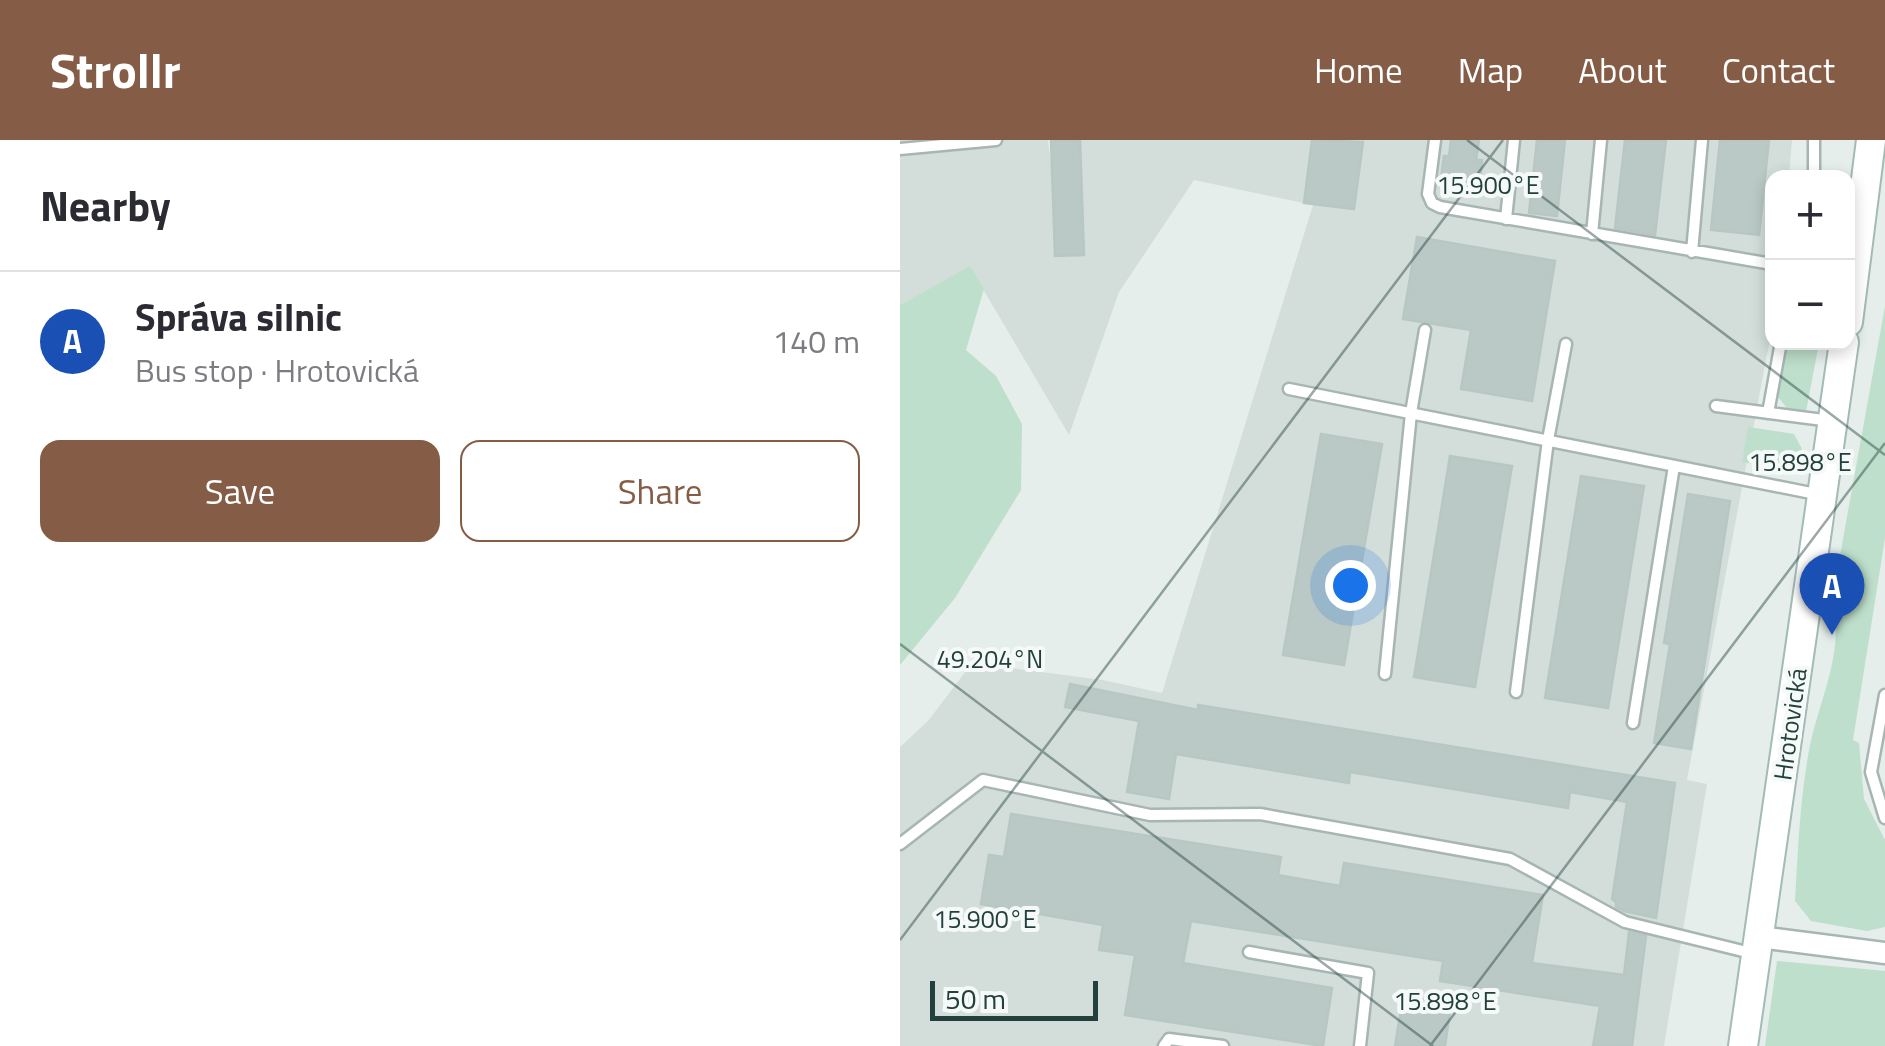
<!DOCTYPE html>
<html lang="en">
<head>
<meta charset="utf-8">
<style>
	body { margin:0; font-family:"Titillium Web",sans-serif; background:#f7f7f7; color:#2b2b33 }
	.controls { position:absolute; right:30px; top:30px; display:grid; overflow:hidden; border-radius:20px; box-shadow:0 5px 15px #0003 }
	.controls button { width:90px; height:90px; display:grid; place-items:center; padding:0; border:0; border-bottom:2px solid #e1e1e2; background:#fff; color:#2b2b33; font:50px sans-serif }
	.scale { position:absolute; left:30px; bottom:25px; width:168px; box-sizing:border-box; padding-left:10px; border:5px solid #23403d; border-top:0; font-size:28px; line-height:35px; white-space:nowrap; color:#23403d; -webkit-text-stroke:8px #f5faf8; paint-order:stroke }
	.you { position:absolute; left:450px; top:445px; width:35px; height:35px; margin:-25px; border:8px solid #fff; border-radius:50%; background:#1a73e8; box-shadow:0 0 0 15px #1a73e833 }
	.badge { display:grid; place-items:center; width:65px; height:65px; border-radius:50%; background:#855c46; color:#fff; font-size:32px; font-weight:700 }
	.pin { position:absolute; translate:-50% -82px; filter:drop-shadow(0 2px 5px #0008) }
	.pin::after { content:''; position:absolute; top:52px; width:35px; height:30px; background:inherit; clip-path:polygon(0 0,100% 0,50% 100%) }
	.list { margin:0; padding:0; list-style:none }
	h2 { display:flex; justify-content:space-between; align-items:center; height:130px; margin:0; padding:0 40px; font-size:42px }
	h2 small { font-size:32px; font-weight:400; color:#7c7c81 }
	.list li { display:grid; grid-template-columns:65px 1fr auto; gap:30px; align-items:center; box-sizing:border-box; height:140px; padding:0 40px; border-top:2px solid #e1e1e2 }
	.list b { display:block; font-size:38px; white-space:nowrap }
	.list p { margin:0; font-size:32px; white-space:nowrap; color:#7c7c81 }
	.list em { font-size:32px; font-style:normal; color:#7c7c81 }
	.actions { display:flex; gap:20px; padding:30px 40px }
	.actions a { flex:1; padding:22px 0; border:2px solid #855c46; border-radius:20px; text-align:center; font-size:35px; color:#855c46 }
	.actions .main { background:#855c46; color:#fff }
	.map { position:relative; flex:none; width:985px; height:906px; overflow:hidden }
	header { display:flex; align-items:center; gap:60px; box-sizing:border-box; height:140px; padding:0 50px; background:#855c46; color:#fff }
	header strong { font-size:48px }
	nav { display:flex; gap:55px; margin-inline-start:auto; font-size:35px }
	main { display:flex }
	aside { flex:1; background:#fff }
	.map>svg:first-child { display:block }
</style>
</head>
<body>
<header>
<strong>Strollr</strong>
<nav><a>Home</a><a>Map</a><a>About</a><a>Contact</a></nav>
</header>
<main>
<aside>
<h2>Nearby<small></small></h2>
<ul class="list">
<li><span class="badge" style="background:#1a4fb4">A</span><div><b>Správa silnic</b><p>Bus stop · Hrotovická</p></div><em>140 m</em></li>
</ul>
<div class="actions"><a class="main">Save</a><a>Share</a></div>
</aside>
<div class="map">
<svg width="985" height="906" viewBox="0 0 985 906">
	<rect width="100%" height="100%" fill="#e5eeeb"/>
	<path fill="#d3deda" d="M0,0H148L161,101L163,0H892L889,37L872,38V188L787,640L807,644L764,906H0V607L28,581L72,523L203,540L262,553L413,65L294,40L219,152L169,295L70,127L0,165Z"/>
	<path fill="#bedfcb" d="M70,126L84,149L66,210L96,236L122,284L121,350L55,458L0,525V165Z
		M985,166V398L953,600L959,603L964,659L985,700V787L967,791L911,781L895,761C898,709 900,656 910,605C921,555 945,511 932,460Z
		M886,203H919L906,272L889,271L878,257Z
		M848,287L894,294L902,309C881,333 871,326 842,322Z
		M877,821L985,831V906H865Z"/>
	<path fill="#bac9c5" stroke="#b7c8c3" stroke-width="2.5" d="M151,0H180L184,115L155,116Z
		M412,0L463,2L454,69L404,63Z
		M551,0H579L576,20H582L580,43L541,39L544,16H549Z
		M637,0H665L657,76L629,73Z
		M725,0H766L755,95L715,88Z
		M820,0H869L859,95L811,90Z
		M517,97L655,121L632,261L561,249L571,190L503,179Z
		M421,294L482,304L444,525L383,515Z
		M550,316L612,326L575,547L514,537Z
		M681,336L744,346L708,568L645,558Z
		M788,354L830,361L791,609L754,603L770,504L764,503Z
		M170,544L298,570V565L317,568L775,643L756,778L724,771L716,767V762L712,759L727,662L670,652L668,668L450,632L449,643L276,614L269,659L227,652L239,581L165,567Z
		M111,674L381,717L378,735L440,746L444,723L643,755L632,823L724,835L729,792L746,796L732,906H693L700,866L540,841L543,821L291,781L283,823L432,848L423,906L225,875L235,815L199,810L203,785L81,764L89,715L104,717Z
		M503,857L551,865L545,906H495Z"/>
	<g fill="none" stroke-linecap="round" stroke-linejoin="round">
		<g stroke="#a7b6b3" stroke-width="15">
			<path id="service" d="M535,0L528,54L532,63L540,67L872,124
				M0,9L96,0
				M914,38V0
				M606,79L614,0
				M692,94L701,0
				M792,112L802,0
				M389,249L921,355
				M816,266L931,281
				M868,273L881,202
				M485,534L511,273L525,190
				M616,552L648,300L666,204
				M985,555L971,632L985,678
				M733,583L774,326
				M0,704L83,640L250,675L360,674L610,719L725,782L855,814
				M349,812L468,833L460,906
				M264,906L269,899L323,906"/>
		</g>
		<g stroke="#a7b6b3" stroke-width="25">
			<path id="minor" d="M859,797L985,813"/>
		</g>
		<g stroke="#a3bab5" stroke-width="32">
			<path id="secondary" d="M948,182L971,0
				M843,906L944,202"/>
		</g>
		<use href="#service" stroke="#fff" stroke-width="10"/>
		<use href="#minor" stroke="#fff" stroke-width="20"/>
		<use href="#secondary" stroke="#fff" stroke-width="28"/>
	</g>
	<path fill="none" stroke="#23403d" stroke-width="2.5" stroke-opacity="0.45" d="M567,0L985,315M0,504L533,906M0,800L603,0M530,906L985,303"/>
	<g text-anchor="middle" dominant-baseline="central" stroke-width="8" stroke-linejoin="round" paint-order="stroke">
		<g font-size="25" fill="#23403d" stroke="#f5faf8">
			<text transform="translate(890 584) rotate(-82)">Hrotovická</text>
		</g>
	</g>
	<g font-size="25" text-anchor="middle" fill="#23403d" stroke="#f5faf8" stroke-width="8" stroke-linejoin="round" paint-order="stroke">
		<text x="588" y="54">15.900°E</text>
		<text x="900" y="331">15.898°E</text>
		<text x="90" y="528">49.204°N</text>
		<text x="85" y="788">15.900°E</text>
		<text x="545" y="870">15.898°E</text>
	</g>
</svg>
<div class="controls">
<button>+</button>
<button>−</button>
</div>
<div class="scale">50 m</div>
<div class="you"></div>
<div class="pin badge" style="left:932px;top:495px;background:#1a4fb4">A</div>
</div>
</main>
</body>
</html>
